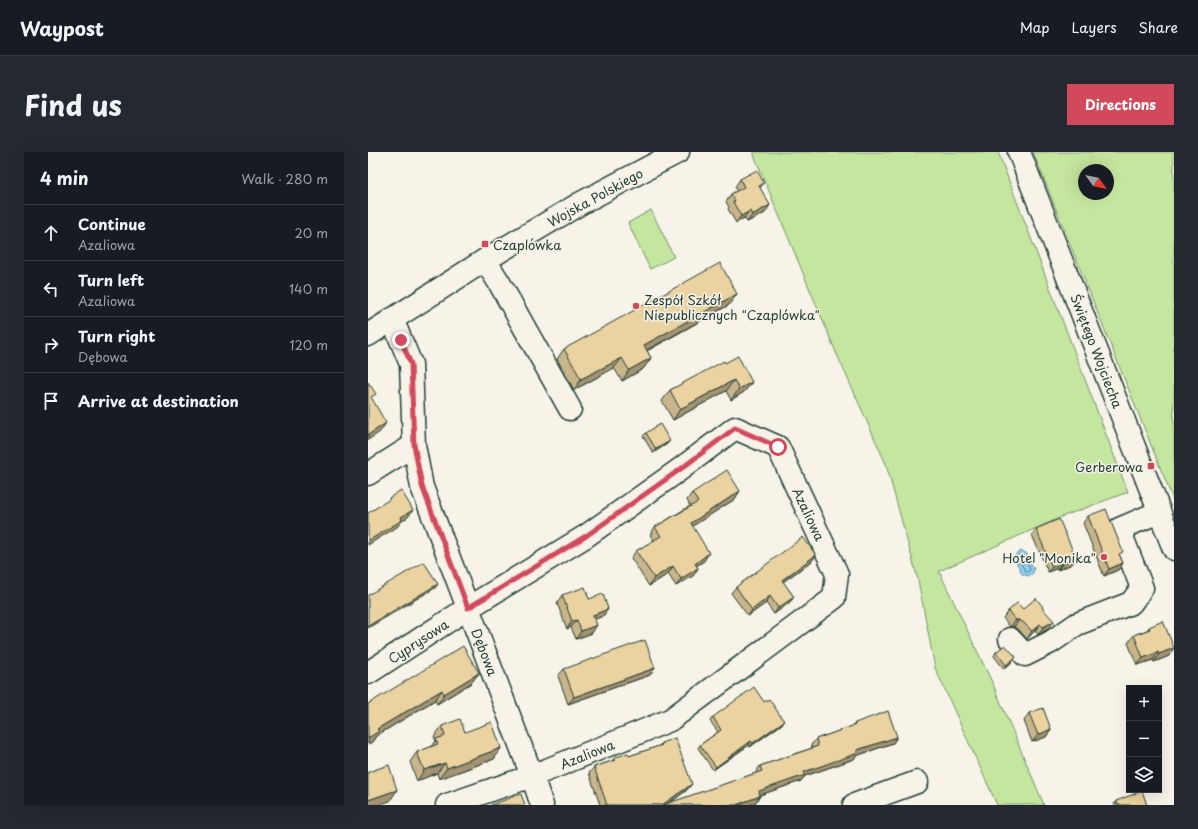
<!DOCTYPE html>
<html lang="en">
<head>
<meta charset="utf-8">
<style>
	body { margin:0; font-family:"Playpen Sans",sans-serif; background:#242831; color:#f1f3f6 }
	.controls { position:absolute; right:12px; bottom:12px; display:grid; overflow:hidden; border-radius:0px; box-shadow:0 4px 16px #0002 }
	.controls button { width:36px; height:36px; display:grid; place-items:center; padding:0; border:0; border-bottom:1px solid #363941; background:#171b24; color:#f1f3f6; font:20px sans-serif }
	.compass { position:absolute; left:710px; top:12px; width:36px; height:36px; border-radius:50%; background:#171b24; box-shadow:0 4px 16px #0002; rotate:123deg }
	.stop { position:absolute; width:12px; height:12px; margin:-9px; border:3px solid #d1495b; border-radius:50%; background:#fff }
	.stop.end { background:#d1495b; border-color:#fff; box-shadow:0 1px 4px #0008 }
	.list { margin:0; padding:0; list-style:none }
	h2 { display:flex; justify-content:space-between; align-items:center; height:52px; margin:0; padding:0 16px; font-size:17px }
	h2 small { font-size:13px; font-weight:400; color:#9ea1a6 }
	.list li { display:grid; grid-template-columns:26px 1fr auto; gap:12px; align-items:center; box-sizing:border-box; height:56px; padding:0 16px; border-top:1px solid #363941 }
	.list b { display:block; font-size:15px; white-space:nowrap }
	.list p { margin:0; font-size:13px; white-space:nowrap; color:#9ea1a6 }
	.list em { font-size:13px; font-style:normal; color:#9ea1a6 }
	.icon { flex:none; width:22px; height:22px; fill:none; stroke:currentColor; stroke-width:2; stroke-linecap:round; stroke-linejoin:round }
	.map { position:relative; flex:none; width:806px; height:653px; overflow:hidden; border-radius:0px }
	header { display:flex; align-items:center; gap:24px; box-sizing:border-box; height:56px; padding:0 20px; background:#171b24; border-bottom:1px solid #363941 }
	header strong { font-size:19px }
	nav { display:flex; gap:22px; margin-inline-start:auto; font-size:14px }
	.intro { display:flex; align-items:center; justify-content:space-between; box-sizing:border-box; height:96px; padding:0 24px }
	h1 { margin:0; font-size:28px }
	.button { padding:10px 18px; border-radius:0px; background:#d1495b; color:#fff; font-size:14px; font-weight:700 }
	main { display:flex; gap:24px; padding:0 24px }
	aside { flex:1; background:#171b24; border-radius:0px; box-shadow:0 4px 16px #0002 }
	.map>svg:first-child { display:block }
</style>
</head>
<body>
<header>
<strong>Waypost</strong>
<nav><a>Map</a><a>Layers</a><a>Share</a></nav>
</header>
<div class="intro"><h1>Find us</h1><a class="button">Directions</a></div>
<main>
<aside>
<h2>4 min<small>Walk · 280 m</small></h2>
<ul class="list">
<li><svg class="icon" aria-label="ahead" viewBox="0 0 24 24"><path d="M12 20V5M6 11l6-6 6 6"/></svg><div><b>Continue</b><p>Azaliowa</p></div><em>20 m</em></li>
<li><svg class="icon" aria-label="left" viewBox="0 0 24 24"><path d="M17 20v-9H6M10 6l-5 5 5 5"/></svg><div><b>Turn left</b><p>Azaliowa</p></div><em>140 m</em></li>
<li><svg class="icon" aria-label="right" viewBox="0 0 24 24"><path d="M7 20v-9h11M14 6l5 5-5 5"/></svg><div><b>Turn right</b><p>Dębowa</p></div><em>120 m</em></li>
<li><svg class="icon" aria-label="arrive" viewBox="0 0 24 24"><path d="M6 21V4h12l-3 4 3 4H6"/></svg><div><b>Arrive at destination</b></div></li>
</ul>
</aside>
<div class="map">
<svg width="806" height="653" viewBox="0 0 806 653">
	<rect width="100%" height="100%" fill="#f7f3e8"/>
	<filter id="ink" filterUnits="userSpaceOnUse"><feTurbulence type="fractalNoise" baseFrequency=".025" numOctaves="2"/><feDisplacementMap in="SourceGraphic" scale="8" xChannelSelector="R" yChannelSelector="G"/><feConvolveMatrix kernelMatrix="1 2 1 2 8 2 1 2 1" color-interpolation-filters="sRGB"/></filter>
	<g filter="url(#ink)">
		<path fill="#c5e69f" stroke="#72926a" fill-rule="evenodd" d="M386,0H630L760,340L696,364L571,419L624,530L676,653H629L567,516L550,428L518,312L467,198L386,3Z
			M665,0H806V350ZM716,18H740V42H716Z
			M283,58L306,105L282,117L260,71Z"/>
		<path fill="#91cdf1" stroke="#6393a5" d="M653,399L658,401L666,417L665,421L660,424L654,422L647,407V403Z"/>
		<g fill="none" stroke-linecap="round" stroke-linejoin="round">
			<path stroke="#4d7780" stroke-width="1" d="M653,403L656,404L662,417L661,419L659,420L657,419L651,407V405Z"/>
			<g stroke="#1f3d34" stroke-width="25">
				<path id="minor" d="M651,0L806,397
					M117,108L132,132L202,257
					M24,167L43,212L46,293L54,335L164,624L174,653
					M0,183L117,108L213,51L310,0
					M0,322L46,293
					M642,487L657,503L683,490L709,472L763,451L774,436L751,377L791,360
					M0,521L100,456L218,384L314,316L367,276L410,295L469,422L466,446L302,568L164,624L79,653
					M486,653L549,630"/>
			</g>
			<use href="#minor" stroke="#f7f3e8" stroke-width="22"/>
		</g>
		<path fill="#cab58a" stroke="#1f3d34" d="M372,27L396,31L392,36L397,61L379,70L376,66L368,71L360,57L361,55L358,50L363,42L369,39L367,35Z
			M361,153L279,199L283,206L275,217L254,229L246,216L206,238L189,207L196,197Z
			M357,211L384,230L376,240L363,248L358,239L305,268L294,249L302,238Z
			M278,281L299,292L285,301L275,284Z
			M324,341L367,347L324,374L336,409L328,414L330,416L325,424L308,434L300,422L281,434L263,406L268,399L286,388L282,383L287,375L322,354L319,348Z
			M720,364L752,404L755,411L750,418L736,424L715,371Z
			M668,377L708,406L704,412L690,418V416L680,420L664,383Z
			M444,409L415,430L426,445L421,451L406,462L398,451L380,464L363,441L368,435Z
			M194,443L221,447L240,457L235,464L227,467L224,481L208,487L203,475L199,477L189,451Z
			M674,456L681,476L670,483L667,479L659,487L651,478L646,475H642L635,466L640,459L655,457Z
			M781,475L801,504L786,510L785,508L769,513L760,491L766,483L779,478Z
			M628,500L645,509L636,517L626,504Z
			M287,516L282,523L200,552L190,524L196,517Z
			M111,521L103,531L69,552L67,548L8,584L4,590L0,592V552Z
			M396,550L414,572L382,595L381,593L345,618L330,596L332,593L350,580L342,569L345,565Z
			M661,561L683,577L678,585L664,590L656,569Z
			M487,571L529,585L525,591L488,604L486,607L437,624L433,629L392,643V644L388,650L381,653H232L221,621L226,615L244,609L246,606L261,604L291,594L293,591L319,638L302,651L388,621V620L392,614L444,596L443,593L448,587L485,574Z
			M74,574L97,580L133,596L126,607L71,627L69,621L49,629L42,610L49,600L63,595L68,589L66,585Z
			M748,649L779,653H746Z"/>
		<path fill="#a49371" stroke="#1f3d34" d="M402,53L397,61L379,70L384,63Z
			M382,59L376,66L368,71L373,64Z
			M369,142L361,153L268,204L276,193Z
			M254,206L246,216L206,238L213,227Z
			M283,206L275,217L254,229L261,218Z
			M366,228L358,239L305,268L312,257Z
			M384,230L376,240L363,248L371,237Z
			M18,271L12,280L0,288V283Z
			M302,289L299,292L285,301L288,297Z
			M372,339L367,347L317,379L323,371Z
			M45,358L40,365L33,370L29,375L0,393V389L33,365Z
			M341,401L336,409L321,419L327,412Z
			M448,403L444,409L409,434L414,428Z
			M708,406L704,412L690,418L694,412Z
			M694,411L690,416L680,420L684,415Z
			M755,411L750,418L736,424L741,417Z
			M305,414L300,422L281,434L286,426Z
			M330,416L325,424L308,434L313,427Z
			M70,432L67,436L0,476V474Z
			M402,444L398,451L380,464L384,458Z
			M426,445L421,451L406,462L410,456Z
			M240,457L235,464L220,470L225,463Z
			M209,468L203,475L199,477L204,469Z
			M648,468H651L646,475H642Z
			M686,469L681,476L670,483L675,475Z
			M672,472L667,479L659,487L664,479Z
			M229,473L224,481L208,487L213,479Z
			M806,496L801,504L786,510L791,502Z
			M790,500L785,508L769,513L775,506Z
			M648,505L645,509L636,517L638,513Z
			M287,516L282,523L200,552L206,545Z
			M111,521L103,531L69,552L76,542Z
			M74,538L67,548L8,584L4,590L0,592V586L9,577Z
			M416,569L414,572L382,595L385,591Z
			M683,577L678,585L664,590L670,583Z
			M529,585L525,591L488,604L486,607L437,624L433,629L386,645L391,639L436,620L489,598Z
			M383,589L381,593L345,618L348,615Z
			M133,596L126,607L71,627L79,616Z
			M77,611L69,621L49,629L56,618Z
			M324,632L319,638L298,653H294Z
			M29,638L22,649L10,653H0V648Z
			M392,644L388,650L381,653H368Z"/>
		<path fill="#ebd2a1" stroke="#1f3d34" d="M389,18L396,31L391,34L402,53L384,63L382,59L373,64L365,50L367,49L363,42L376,35L372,27Z
			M352,111L369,142L276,193L283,206L261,218L254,206L213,227L196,197Z
			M370,204L384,230L371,237L366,228L312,257L302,238L356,209L357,211Z
			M0,230L8,242L3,245L18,271L0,283Z
			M292,272L302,289L288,297L278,281Z
			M359,318L372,339L323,371L341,401L327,412L330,416L313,427L305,414L286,426L268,399L293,384L287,375L330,350L324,341Z
			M33,338L45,358L33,365L34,368L0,389V361L22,347L21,346Z
			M738,357L755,400L751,402L755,411L741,417L720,364Z
			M691,367L708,406L694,412V411L684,415L668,377Z
			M435,385L448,403L414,428L426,445L410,456L402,444L384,458L368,435Z
			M56,410L70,432L0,474V443Z
			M217,435L221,447L235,442L240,457L225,463L229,473L213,479L209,468L204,469L194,443Z
			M668,446L675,455L674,456L686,469L675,475L672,472L664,479L656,471L651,468H648L640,459L649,451L655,457Z
			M795,469L806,496L791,502L790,500L775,506L766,483L782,477L781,475Z
			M277,488L287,516L206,545L196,517Z
			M637,493L648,505L638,513L628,500Z
			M95,494L111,521L76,542L74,538L9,577L11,579L0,586V552Z
			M386,535L396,550L401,547L416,569L385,591L383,589L348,615L332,593L353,578L345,565Z
			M675,556L683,577L670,583L661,561Z
			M520,559L529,585L489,598L490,601L436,620L437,623L391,639L392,644L368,653H295L394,619L392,614L450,594L448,587L487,573V571Z
			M92,567L97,580L124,570L133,596L79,616L77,611L56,618L49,600L70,592L68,587L77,584L74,574Z
			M307,586L324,632L294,653H239L226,615L247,608L246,606L260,601L261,604L294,593L293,591Z
			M21,613L29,638L0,648V620Z
			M774,639L779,653H750L748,649Z
			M153,642L157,653H123Z"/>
	</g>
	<g fill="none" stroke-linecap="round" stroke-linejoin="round" filter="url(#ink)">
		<path stroke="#d1495b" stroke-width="5" d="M33,188L43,212L46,293L54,334L100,456L218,384L314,316L367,276L410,295"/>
	</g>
	<g fill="#d1495b" stroke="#f7f3e8" stroke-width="1.5">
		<rect x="113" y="88" width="8" height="8" rx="2"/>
		<circle cx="268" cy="154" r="4"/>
		<rect x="779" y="310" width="8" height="8" rx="2"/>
		<circle cx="736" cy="405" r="4"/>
	</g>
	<g text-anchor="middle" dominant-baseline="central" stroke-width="3" stroke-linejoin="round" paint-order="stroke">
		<g font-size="13" fill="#1f3d34" stroke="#f7f3e8">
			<text transform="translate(227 45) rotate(-29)">Wojska Polskiego</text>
			<text transform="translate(729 199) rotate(69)">Świętego Wojciecha</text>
			<text transform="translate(441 362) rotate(65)">Azaliowa</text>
			<text transform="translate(50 489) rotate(-33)">Cyprysowa</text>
			<text transform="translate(117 500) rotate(69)">Dębowa</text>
			<text transform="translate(219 602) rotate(-22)">Azaliowa</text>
		</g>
		<g font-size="13" fill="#1f3d34" stroke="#f7f3e8" text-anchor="start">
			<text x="125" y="92">Czaplówka</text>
			<text x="276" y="147">Zespół Szkół<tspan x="276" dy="15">Niepublicznych "Czaplówka"</tspan></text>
			<text x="775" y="314" text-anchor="end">Gerberowa</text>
			<text x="728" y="405" text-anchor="end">Hotel "Monika"</text>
		</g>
	</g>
</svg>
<div class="controls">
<button>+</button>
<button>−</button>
<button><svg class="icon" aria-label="layers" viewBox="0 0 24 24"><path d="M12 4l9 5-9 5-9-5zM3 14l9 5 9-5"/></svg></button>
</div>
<svg class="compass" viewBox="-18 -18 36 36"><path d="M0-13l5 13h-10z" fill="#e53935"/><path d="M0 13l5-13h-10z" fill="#9ea1a6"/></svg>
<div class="stop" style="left:410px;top:295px"></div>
<div class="stop end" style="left:33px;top:188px"></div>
</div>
</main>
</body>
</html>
